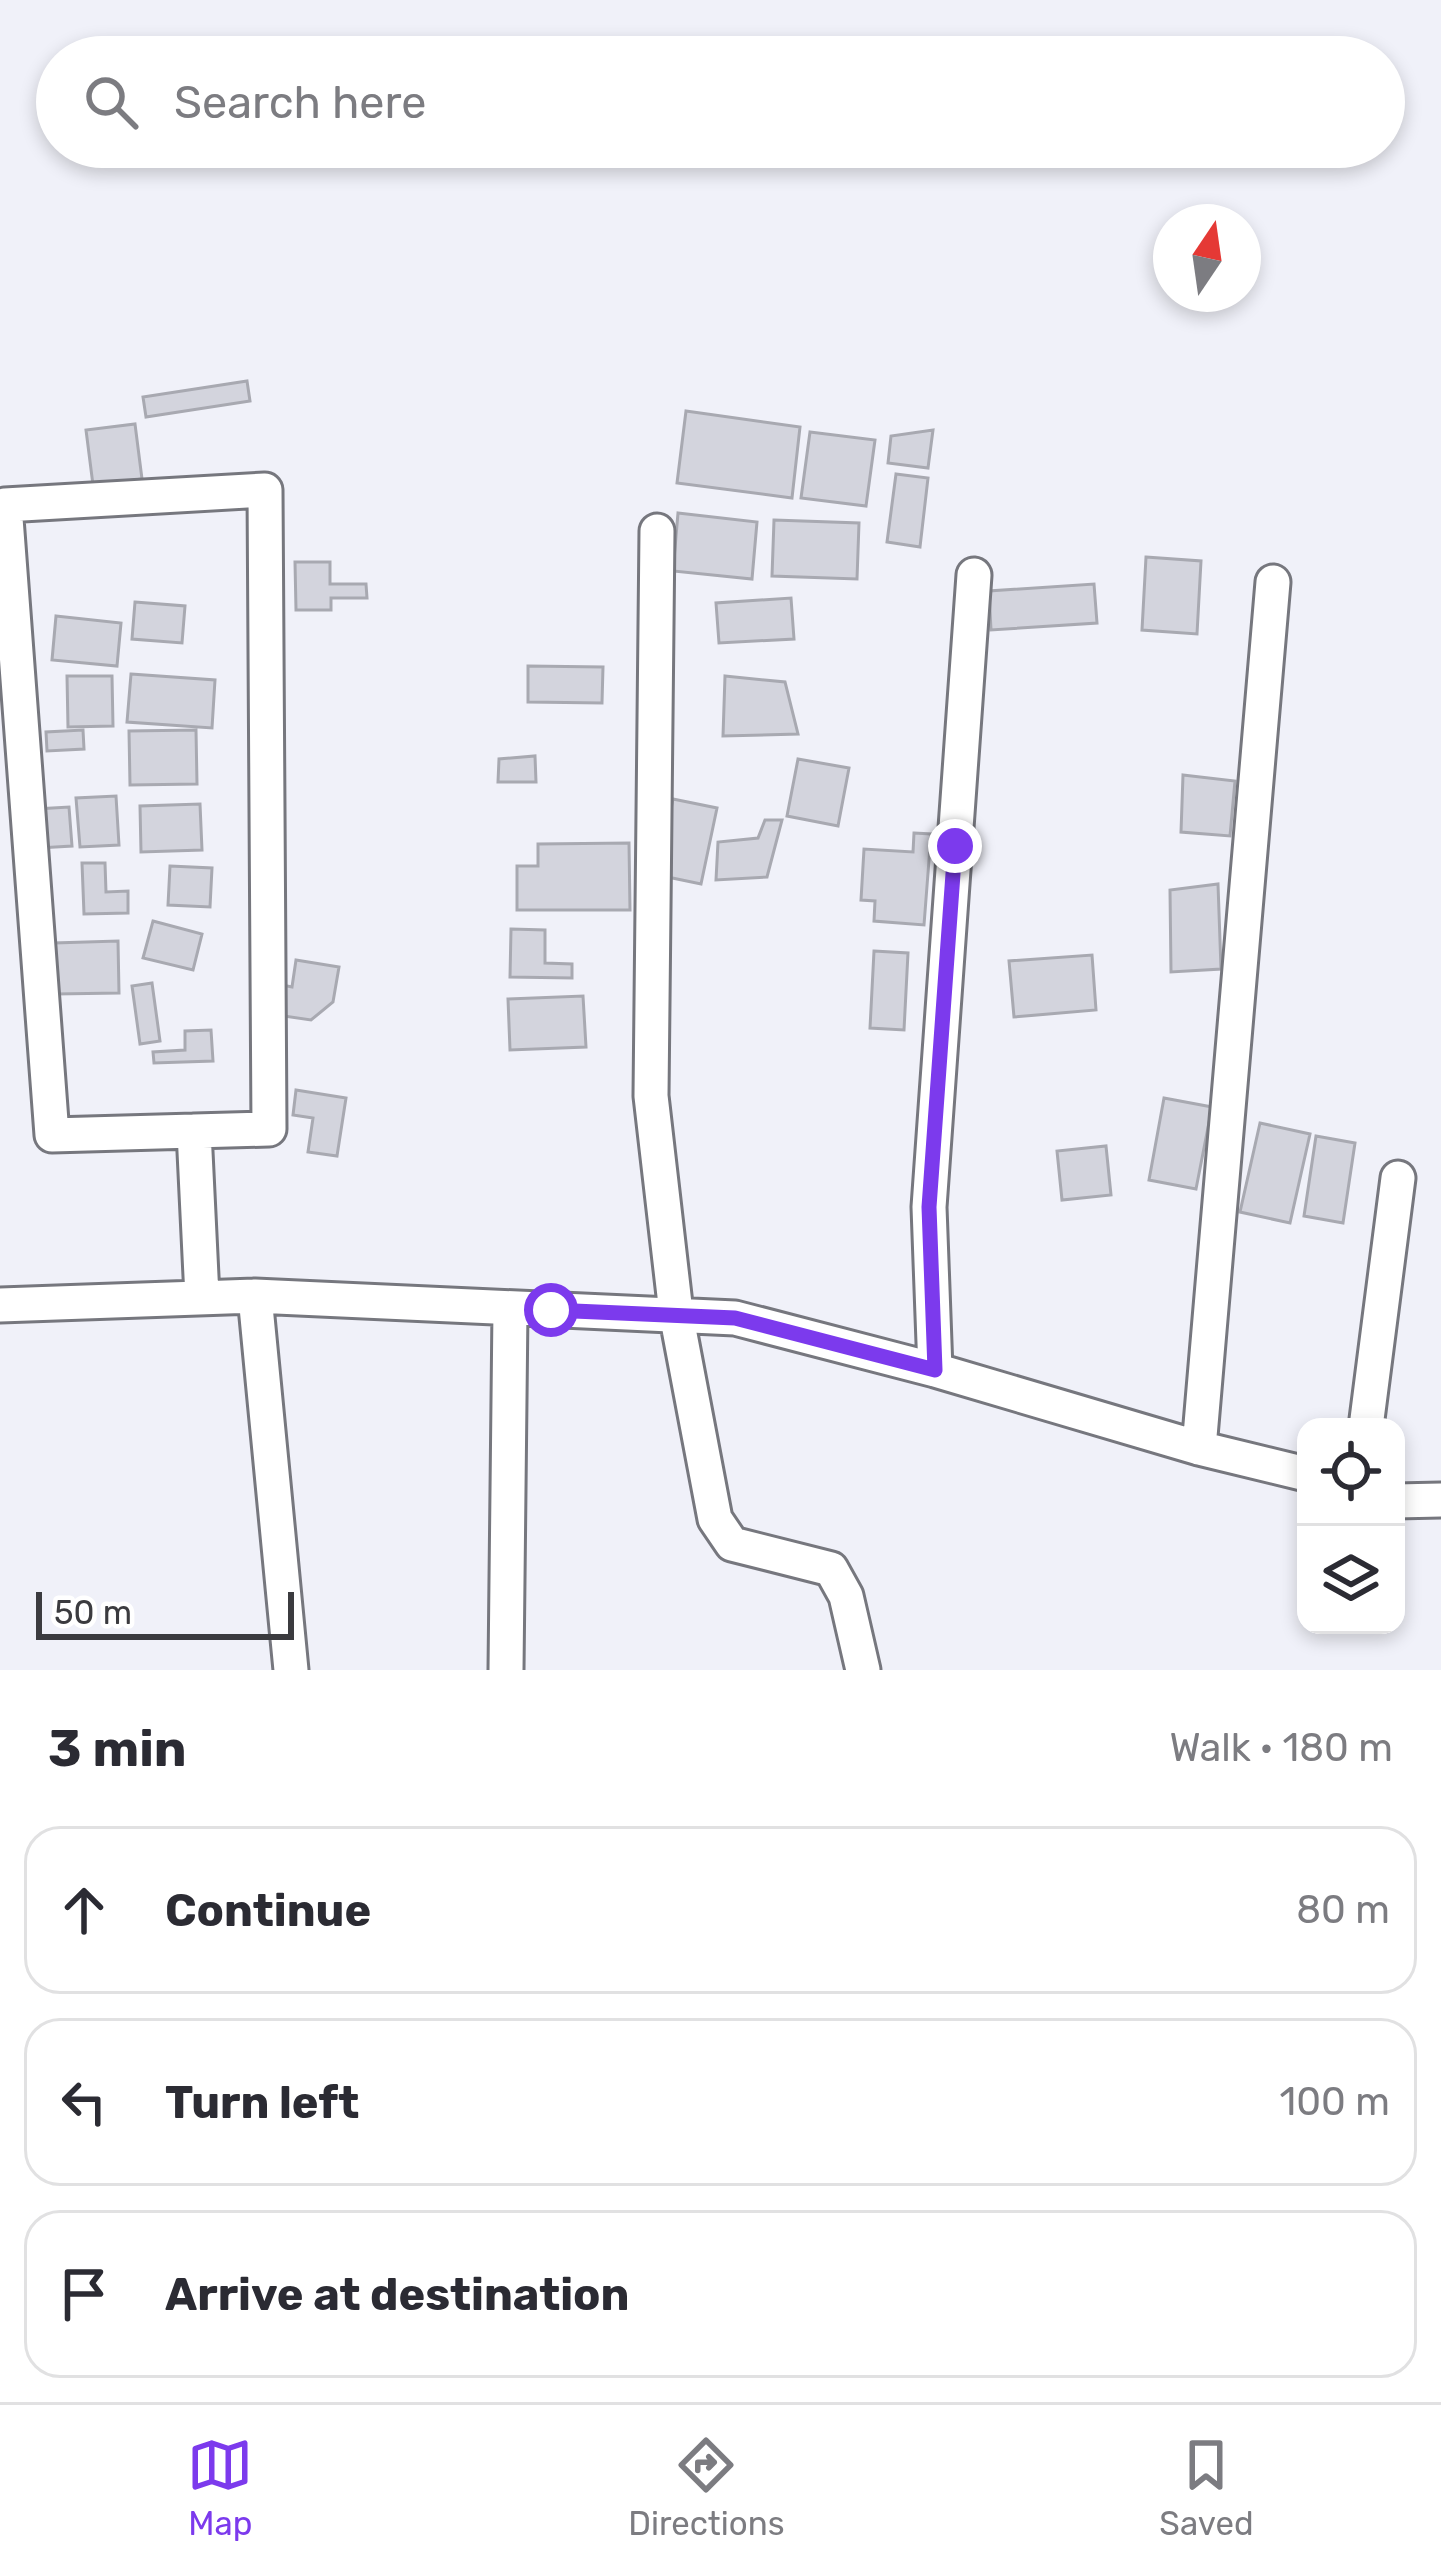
<!DOCTYPE html>
<html lang="en">
<head>
<meta charset="utf-8">
<style>
	body { margin:0; font-family:Rubik,sans-serif; background:#f7f7f7; color:#2b2b33 }
	.controls { position:absolute; right:36px; bottom:36px; display:grid; overflow:hidden; border-radius:24px; box-shadow:0 6px 18px #0003 }
	.controls button { width:108px; height:108px; display:grid; place-items:center; padding:0; border:0; border-bottom:3px solid #e1e1e2; background:#fff; color:#2b2b33; font:60px sans-serif }
	.compass { position:absolute; left:1153px; top:204px; width:108px; height:108px; border-radius:50%; background:#fff; box-shadow:0 6px 18px #0003; rotate:13deg }
	.scale { position:absolute; left:36px; bottom:30px; width:258px; box-sizing:border-box; padding-left:12px; border:6px solid #3b3b3f; border-top:0; font-size:33px; line-height:42px; white-space:nowrap; color:#3b3b3f; -webkit-text-stroke:9px #fff; paint-order:stroke }
	.stop { position:absolute; width:36px; height:36px; margin:-27px; border:9px solid #7c3aed; border-radius:50%; background:#fff }
	.stop.end { background:#7c3aed; border-color:#fff; box-shadow:0 3px 12px #0008 }
	.list { margin:0; padding:0; list-style:none }
	h2 { display:flex; justify-content:space-between; align-items:center; height:156px; margin:0; padding:0 48px; font-size:51px }
	h2 small { font-size:39px; font-weight:400; color:#7c7c81 }
	.list li { display:grid; grid-template-columns:78px 1fr auto; gap:36px; align-items:center; box-sizing:border-box; height:168px; margin:0 24px 24px; padding:0 24px; border:3px solid #e1e1e2; border-radius:36px }
	.list b { display:block; font-size:45px; white-space:nowrap }
	.list em { font-size:39px; font-style:normal; color:#7c7c81 }
	.icon { flex:none; width:66px; height:66px; fill:none; stroke:currentColor; stroke-width:2; stroke-linecap:round; stroke-linejoin:round }
	.map { position:relative; flex:none; width:1441px; height:1670px; overflow:hidden }
	.search { position:absolute; background:#fff; box-shadow:0 6px 18px #0003; left:36px; right:36px; top:36px; height:132px; display:flex; align-items:center; gap:30px; box-sizing:border-box; padding:0 42px; border-radius:66px; color:#7c7c81; font-size:45px }
	.sheet { height:732px; background:#fff }
	nav { display:flex; justify-content:space-around; align-items:center; box-sizing:border-box; height:168px; border-top:3px solid #e1e1e2; background:#fff; font-size:33px; color:#7c7c81 }
	nav a { display:grid; justify-items:center; gap:6px }
	nav .on { color:#7c3aed }
	.map>svg:first-child { display:block }
</style>
</head>
<body>
<div class="map">
<svg width="1441" height="1670" viewBox="0 0 1441 1670">
	<rect width="100%" height="100%" fill="#f0f1f9"/>
	<path fill="#d3d4dd" stroke="#a8a9b1" stroke-width="3" d="M247,381L250,401L146,417L143,397Z
		M686,411L800,427L792,498L677,483Z
		M135,424L142,479L93,485L86,430Z
		M933,430L928,468L888,463L891,436Z
		M810,432L875,440L866,506L801,498Z
		M896,474L928,478L920,547L887,542Z
		M678,513L757,522L752,579L673,571Z
		M774,520L859,523L857,579L772,576Z
		M1146,557L1201,561L1197,634L1142,630Z
		M295,562H330V584H366L367,598H331V610H296Z
		M1094,584L1097,623L991,630L989,591Z
		M791,598L794,639L719,643L716,603Z
		M135,602L185,606L182,643L132,639Z
		M56,616L121,623L117,666L52,660Z
		M528,666L603,667L602,703L528,702Z
		M131,674L215,680L212,728L127,722Z
		M67,676H112L113,726L68,727Z
		M725,676L785,682L798,734L723,736Z
		M83,730L84,749L47,751L46,732Z
		M196,730L197,784L130,785L129,731Z
		M535,756L536,782H498L499,759Z
		M798,759L849,768L838,826L787,816Z
		M1183,775L1235,781L1230,836L1181,832Z
		M116,796L119,845L80,847L76,798Z
		M673,799L717,808L701,884L658,875Z
		M200,804L202,850L141,852L140,806Z
		M69,807L72,846L39,848L36,809Z
		M765,820H782L767,877L716,880L718,842L758,838Z
		M914,833L931,834L924,925L874,921L875,901L861,900L864,849L913,852Z
		M629,843L630,910H517V866H538V844Z
		M82,863H105L106,892L128,891V913L84,914Z
		M170,866L212,868L210,907L168,905Z
		M1218,884L1221,969L1171,972L1170,890Z
		M153,921L202,934L193,970L143,958Z
		M511,929L545,930V963L572,964V978L510,977Z
		M118,941L119,993L56,994L54,943Z
		M874,951L908,953L904,1030L870,1028Z
		M1092,955L1096,1010L1014,1017L1009,961Z
		M296,960L339,967L333,1002L311,1020L277,1015L282,985L292,987Z
		M152,983L160,1041L140,1044L132,986Z
		M583,996L586,1047L510,1050L508,999Z
		M211,1030L213,1061L154,1063L153,1052L185,1050V1031Z
		M296,1090L346,1098L337,1156L308,1152L313,1118L293,1115Z
		M1164,1098L1212,1107L1196,1189L1149,1180Z
		M1260,1123L1310,1134L1290,1223L1240,1212Z
		M1316,1136L1355,1143L1343,1223L1304,1216Z
		M1106,1146L1111,1195L1062,1200L1057,1151Z"/>
	<g fill="none" stroke-linecap="round" stroke-linejoin="round">
		<g stroke="#76777e" stroke-width="39">
			<path id="street" d="M265,490L269,1129L52,1135L5,505Z
				M657,531L651,1096L676,1313L715,1519L732,1544L831,1569L846,1596L863,1670
				M194,1131L202,1297
				M255,1296L291,1670
				M0,1305L255,1296L735,1318L935,1370L1199,1448L1306,1474
				M935,1370L929,1207L974,575
				M1366,1427L1398,1178
				M1199,1448L1273,582
				M1396,1501L1441,1500
				M506,1670L510,1309"/>
		</g>
		<use href="#street" stroke="#fff" stroke-width="33"/>
	</g>
	<g fill="none" stroke-linecap="round" stroke-linejoin="round">
		<path stroke="#7c3aed" stroke-width="15" d="M551,1310L735,1318L935,1370L929,1207L955,846"/>
	</g>
</svg>
<div class="controls">
<button><svg class="icon" aria-label="locate" viewBox="0 0 24 24"><circle cx="12" cy="12" r="6"/><path d="M12 2v4M12 18v4M2 12h4M18 12h4"/></svg></button>
<button><svg class="icon" aria-label="layers" viewBox="0 0 24 24"><path d="M12 4l9 5-9 5-9-5zM3 14l9 5 9-5"/></svg></button>
</div>
<svg class="compass" viewBox="-18 -18 36 36"><path d="M0-13l5 13h-10z" fill="#e53935"/><path d="M0 13l5-13h-10z" fill="#7c7c81"/></svg>
<div class="scale">50 m</div>
<div class="stop" style="left:551px;top:1310px"></div>
<div class="stop end" style="left:955px;top:846px"></div>
<div class="search"><svg class="icon" aria-label="search" viewBox="0 0 24 24"><circle cx="10" cy="10" r="6"/><path d="M15 15l6 6"/></svg>Search here</div>
</div>
<section class="sheet">
<h2>3 min<small>Walk · 180 m</small></h2>
<ul class="list">
<li><svg class="icon" aria-label="ahead" viewBox="0 0 24 24"><path d="M12 20V5M6 11l6-6 6 6"/></svg><div><b>Continue</b></div><em>80 m</em></li>
<li><svg class="icon" aria-label="left" viewBox="0 0 24 24"><path d="M17 20v-9H6M10 6l-5 5 5 5"/></svg><div><b>Turn left</b></div><em>100 m</em></li>
<li><svg class="icon" aria-label="arrive" viewBox="0 0 24 24"><path d="M6 21V4h12l-3 4 3 4H6"/></svg><div><b>Arrive at destination</b></div></li>
</ul>
</section>
<nav>
<a class="on"><svg class="icon" aria-label="map" viewBox="0 0 24 24"><path d="M3 6l6-2 6 2 6-2v14l-6 2-6-2-6 2zM9 4v14M15 6v14"/></svg>Map</a>
<a><svg class="icon" aria-label="directions" viewBox="0 0 24 24"><path d="M12 3l9 9-9 9-9-9zM9 14v-3h6M13 9l2 2-2 2"/></svg>Directions</a>
<a><svg class="icon" aria-label="saved" viewBox="0 0 24 24"><path d="M7 4h10v16l-5-4-5 4z"/></svg>Saved</a>
</nav>
</body>
</html>
